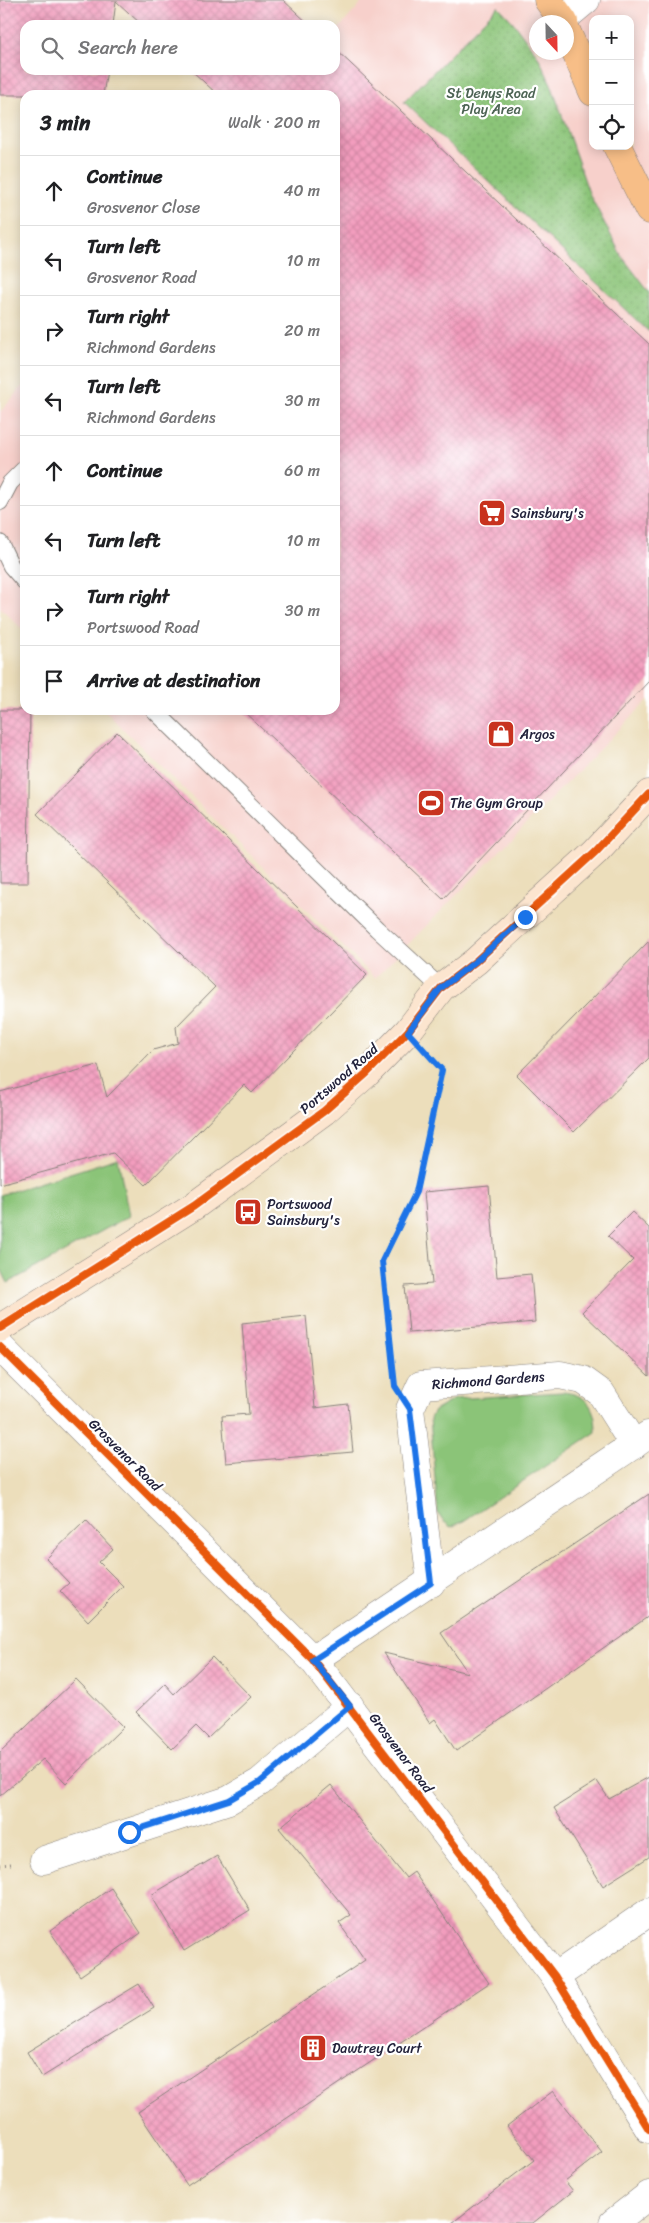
<!DOCTYPE html>
<html lang="en">
<head>
<meta charset="utf-8">
<style>
	body { margin:0; font-family:Sriracha,sans-serif; background:#f2f2f2; color:#202124 }
	.controls { position:absolute; right:15px; top:15px; display:grid; overflow:hidden; border-radius:10px; box-shadow:0 2px 12px #0003 }
	.controls button { width:45px; height:45px; display:grid; place-items:center; padding:0; border:0; border-bottom:1px solid #e0e0e0; background:#fff; color:#202124; font:25px sans-serif }
	.compass { position:absolute; left:529px; top:15px; width:45px; height:45px; border-radius:50%; background:#fff; box-shadow:0 2px 12px #0003; rotate:158deg }
	.stop { position:absolute; width:15px; height:15px; margin:-11px; border:4px solid #1a73e8; border-radius:50%; background:#fff }
	.stop.end { background:#1a73e8; border-color:#fff; box-shadow:0 1px 5px #0008 }
	.list { margin:0; padding:0; list-style:none }
	h2 { display:flex; justify-content:space-between; align-items:center; height:65px; margin:0; padding:0 20px; font-size:21px }
	h2 small { font-size:16px; font-weight:400; color:#757577 }
	.list li { display:grid; grid-template-columns:32px 1fr auto; gap:15px; align-items:center; box-sizing:border-box; height:70px; padding:0 20px; border-top:1px solid #e0e0e0 }
	.list b { display:block; font-size:19px; white-space:nowrap }
	.list p { margin:0; font-size:16px; white-space:nowrap; color:#757577 }
	.list em { font-size:16px; font-style:normal; color:#757577 }
	.icon { flex:none; width:28px; height:28px; fill:none; stroke:currentColor; stroke-width:2; stroke-linecap:round; stroke-linejoin:round }
	.map { position:relative; flex:none; width:649px; height:2223px; overflow:hidden }
	.search { position:absolute; background:#fff; box-shadow:0 2px 12px #0003; left:20px; top:20px; width:320px; height:55px; display:flex; align-items:center; gap:12px; box-sizing:border-box; padding:0 18px; border-radius:15px; color:#757577; font-size:19px }
	.panel { position:absolute; background:#fff; box-shadow:0 2px 12px #0003; left:20px; top:90px; width:320px; height:625px; border-radius:15px }
	.map>svg:first-child { display:block }
</style>
</head>
<body>
<div class="map">
<svg width="649" height="2223" viewBox="0 0 649 2223">
	<defs>
		<pattern id="park-dots" width="8" height="8" patternUnits="userSpaceOnUse" patternTransform="scale(1.25)"><rect width="8" height="8" fill="#8bc478"/><path d="M2 2h.1M6 6h.1" fill="none" stroke="#78a869" stroke-width="1.8" stroke-linecap="round"/></pattern>
		<pattern id="building-cross-hatch" width="8" height="8" patternUnits="userSpaceOnUse" patternTransform="scale(1.25)"><rect width="8" height="8" fill="#f39dbe"/><path d="M0 0l8 8M0 8l8-8" fill="none" stroke="#d087a4"/></pattern>
	</defs>
	<rect width="100%" height="100%" fill="#fff"/>
	<filter id="ink" filterUnits="userSpaceOnUse"><feTurbulence type="fractalNoise" baseFrequency=".02" numOctaves="2"/><feDisplacementMap in="SourceGraphic" scale="10" xChannelSelector="R" yChannelSelector="G"/><feConvolveMatrix kernelMatrix="1 2 1 2 8 2 1 2 1" color-interpolation-filters="sRGB"/></filter>
	<filter id="wash" filterUnits="userSpaceOnUse"><feTurbulence type="fractalNoise" baseFrequency=".0096" numOctaves="4" result="noise"/><feDisplacementMap in="SourceGraphic" scale="20" xChannelSelector="R" yChannelSelector="G"/><feGaussianBlur stdDeviation="1.12" result="paint"/><feColorMatrix in="noise" values="0 0 0 0 0 0 0 0 0 0 0 0 0 0 0 0 0 1.4 0 .05"/><feComposite in="paint" operator="in"/></filter>
	<g filter="url(#wash)">
		<rect width="100%" height="100%" fill="#ecdebb"/>
		<path fill="#f7d0cb" fill-rule="evenodd" d="M364,0H649V699L375,978L104,710H335V33ZM593,19H630V146H593ZM536,22H566V52H536Z
			M25,384V632L0,607V412Z"/>
		<path fill="#8bc478" stroke="#56735a" d="M118,1158L129,1216L8,1283L0,1267V1195Z
			M562,1392C587,1394 596,1407 596,1432L462,1522L451,1527L443,1521L438,1514L430,1418L434,1411L455,1399Z"/>
		<path fill="url(#park-dots)" stroke="#56735a" d="M498,6L513,22L538,56L551,84L589,193L621,255L649,292V332L404,102Z"/>
		<g id="blocks">
			<path fill="url(#building-cross-hatch)" d="M0,0H283L310,25H142L116,1L113,25H25V70H107L103,95H0Z
				M335,49L649,344V681L443,899L242,710H335V95H218L191,70H335Z
				M0,710H30L28,883H0Z
				M117,732L367,975L252,1093L244,1085L146,1185L113,1153L0,1184V1092L98,1065L107,1097L153,1050L178,1043L176,1027L215,987L37,814Z
				M649,941V1058L574,1132L517,1075Z
				M489,1186L497,1277L531,1274L535,1322L409,1333L405,1286L432,1284L424,1192Z
				M632,1212L649,1228V1376L582,1312L633,1260L608,1236Z
				M306,1316L315,1408L348,1404L353,1452L226,1463L222,1416L249,1414L242,1323Z
				M649,1494V1616L456,1751L435,1719L430,1723L384,1653L468,1673L441,1633Z
				M86,1520L113,1549L99,1562L123,1586L88,1621L60,1591L69,1583L46,1559Z
				M212,1657L251,1697L208,1738L196,1726L172,1749L136,1712L165,1684L174,1694Z
				M76,1679L123,1727L66,1783L43,1759L0,1796V1752Z
				M649,1777V1857L603,1886L554,1808L597,1781L609,1799Z
				M331,1785L406,1878L414,1872L489,1983L187,2185L138,2112L365,1960L339,1923L351,1915L279,1828Z
				M217,1856L250,1910L184,1951L151,1895Z
				M111,1888L141,1933L80,1976L50,1931Z
				M139,1984L154,2008L42,2077L27,2052Z
				M553,2091L602,2152L565,2181L573,2191L533,2223H452L534,2160L507,2126Z"/>
		</g>
	</g>
	<g filter="url(#ink)">
		<use href="#blocks" fill-opacity="0" stroke="#87807b" stroke-width="1"/>
		<g fill="none" stroke-linecap="round" stroke-linejoin="round">
			<g stroke="#87807b" stroke-width="18">
				<path id="lane" d="M0,502L10,483L25,468
					M0,543L11,566L25,582
					M154,710L377,929L441,988"/>
			</g>
			<g stroke="#87807b" stroke-width="29">
				<g id="street">
					<path d="M562,20L586,0"/>
					<path d="M0,1347L313,1660L555,1977L649,2129"/>
					<path id="s1" d="M431,1583L410,1409L421,1385L560,1375L583,1380L601,1393L634,1445"/>
					<path d="M313,1660L648,1435"/>
					<path d="M44,1860L229,1800L260,1782L350,1706"/>
					<path d="M555,1977L649,1912"/>
					<path d="M613,2223L649,2195"/>
				</g>
			</g>
			<g stroke="#87807b" stroke-width="29">
				<path id="secondary" d="M0,1328L194,1206L324,1111L367,1073L408,1031L441,988L476,961L595,852L649,794"/>
			</g>
			<g stroke="#87807b" stroke-width="29">
				<path id="primary" d="M548,0L564,22
					M566,30L593,92
					M617,146L649,210"/>
			</g>
			<path stroke="#87807b" stroke-width="3" stroke-dasharray="1 4" stroke-linecap="butt" d="M393,1365L382,1261L416,1192L442,1070L430,1057
				M0,1865L11,1864"/>
			<use href="#lane" stroke="#fff" stroke-width="16"/>
			<use href="#street" stroke="#fff" stroke-width="28"/>
			<use href="#secondary" stroke="#fce5cf" stroke-width="28"/>
			<use href="#primary" stroke="#f7be87" stroke-width="28"/>
			<g stroke="#fff" stroke-width="11">
				<path id="cycleway" d="M0,1328L194,1206L324,1111L367,1073L408,1031L441,988L476,961L595,852L649,794
					M0,1347L313,1660L555,1977L649,2129"/>
			</g>
			<use href="#cycleway" stroke="#e8590c" stroke-width="8"/>
		</g>
	</g>
	<g fill="none" stroke-linecap="round" stroke-linejoin="round" filter="url(#ink)">
		<path stroke="#1a73e8" stroke-width="6" d="M129,1832L229,1800L260,1782L350,1706L313,1660L431,1583L410,1409L395,1386L382,1261L416,1192L442,1070L408,1032L441,988L476,961L525,917"/>
	</g>
	<defs>
		<g id="supermarket-square" transform="scale(1.4375)"><rect x="-9" y="-9" width="18" height="18" rx="4" fill="#c8321e" stroke="#fff"/><path d="M-6-5.5h2.5l.6 2H6L4.5 2H-2.5L-4.4-4H-6ZM-1.5 3.2a1.3 1.3 0 1 0 .1 0ZM3 3.2a1.3 1.3 0 1 0 .1 0Z" fill="#fff"/></g>
		<g id="shop-square" transform="scale(1.4375)"><rect x="-9" y="-9" width="18" height="18" rx="4" fill="#c8321e" stroke="#fff"/><path d="M-5-2.5h2.3a2.7 3.5 0 0 1 5.4 0H5L5.5 6h-11ZM-1.5-2.5h3a1.5 2.3 0 0 0-3 0Z" fill="#fff"/></g>
		<g id="stadium-square" transform="scale(1.4375)"><rect x="-9" y="-9" width="18" height="18" rx="4" fill="#c8321e" stroke="#fff"/><path d="M0-5a6.5 5 0 1 0 0 10a6.5 5 0 1 0 0-10ZM-3.5-1.8h7v3.6h-7Z" fill="#fff"/></g>
		<g id="bus-square" transform="scale(1.4375)"><rect x="-9" y="-9" width="18" height="18" rx="4" fill="#c8321e" stroke="#fff"/><path d="M-5-6H5V4H4V6H2V4H-2V6H-4V4H-5ZM-3.5-4V0h7V-4ZM-3.5 1.2v1.5H-2V1.2ZM2 1.2v1.5H3.5V1.2Z" fill="#fff"/></g>
		<g id="building-square" transform="scale(1.4375)"><rect x="-9" y="-9" width="18" height="18" rx="4" fill="#c8321e" stroke="#fff"/><path d="M-4-6H4V6H1V3H-1V6H-4ZM-2.5-4.3h1.7v1.8h-1.7ZM.8-4.3h1.7v1.8H.8ZM-2.5-1h1.7V.8h-1.7ZM.8-1h1.7V.8H.8Z" fill="#fff"/></g>
	</defs>
	<g fill-rule="evenodd">
		<use href="#supermarket-square" x="492" y="513"/>
		<use href="#shop-square" x="501" y="734"/>
		<use href="#stadium-square" x="431" y="803"/>
		<use href="#bus-square" x="248" y="1212"/>
		<use href="#building-square" x="313" y="2048"/>
	</g>
	<g text-anchor="middle" dominant-baseline="central" stroke-width="4.5" stroke-linejoin="round" paint-order="stroke">
		<g font-size="14" fill="#4c6353" stroke="#fff">
			<text x="491" y="93">St Denys Road<tspan x="491" dy="16">Play Area</tspan></text>
		</g>
		<g font-size="14" fill="#22223b" stroke="#fff" text-anchor="start">
			<text x="511" y="513">Sainsbury's</text>
			<text x="520" y="734">Argos</text>
			<text x="450" y="803">The Gym Group</text>
			<text x="267" y="1204">Portswood<tspan x="267" dy="16">Sainsbury's</tspan></text>
			<text x="332" y="2048">Dawtrey Court</text>
		</g>
		<g font-size="14" fill="#22223b" stroke="#fff">
			<text transform="translate(339 1079) rotate(-41)">Portswood Road</text>
			<text stroke="none"><textPath href="#s1" startOffset="269">Richmond Gardens</textPath></text>
			<text transform="translate(125 1455) rotate(45)">Grosvenor Road</text>
			<text transform="translate(401 1753) rotate(53)">Grosvenor Road</text>
		</g>
	</g>
</svg>
<div class="controls">
<button>+</button>
<button>−</button>
<button><svg class="icon" aria-label="locate" viewBox="0 0 24 24"><circle cx="12" cy="12" r="6"/><path d="M12 2v4M12 18v4M2 12h4M18 12h4"/></svg></button>
</div>
<svg class="compass" viewBox="-18 -18 36 36"><path d="M0-13l5 13h-10z" fill="#e53935"/><path d="M0 13l5-13h-10z" fill="#757577"/></svg>
<div class="stop" style="left:129px;top:1832px"></div>
<div class="stop end" style="left:525px;top:917px"></div>
<div class="search"><svg class="icon" aria-label="search" viewBox="0 0 24 24"><circle cx="10" cy="10" r="6"/><path d="M15 15l6 6"/></svg>Search here</div>
<section class="panel">
<h2>3 min<small>Walk · 200 m</small></h2>
<ul class="list">
<li><svg class="icon" aria-label="ahead" viewBox="0 0 24 24"><path d="M12 20V5M6 11l6-6 6 6"/></svg><div><b>Continue</b><p>Grosvenor Close</p></div><em>40 m</em></li>
<li><svg class="icon" aria-label="left" viewBox="0 0 24 24"><path d="M17 20v-9H6M10 6l-5 5 5 5"/></svg><div><b>Turn left</b><p>Grosvenor Road</p></div><em>10 m</em></li>
<li><svg class="icon" aria-label="right" viewBox="0 0 24 24"><path d="M7 20v-9h11M14 6l5 5-5 5"/></svg><div><b>Turn right</b><p>Richmond Gardens</p></div><em>20 m</em></li>
<li><svg class="icon" aria-label="left" viewBox="0 0 24 24"><path d="M17 20v-9H6M10 6l-5 5 5 5"/></svg><div><b>Turn left</b><p>Richmond Gardens</p></div><em>30 m</em></li>
<li><svg class="icon" aria-label="ahead" viewBox="0 0 24 24"><path d="M12 20V5M6 11l6-6 6 6"/></svg><div><b>Continue</b></div><em>60 m</em></li>
<li><svg class="icon" aria-label="left" viewBox="0 0 24 24"><path d="M17 20v-9H6M10 6l-5 5 5 5"/></svg><div><b>Turn left</b></div><em>10 m</em></li>
<li><svg class="icon" aria-label="right" viewBox="0 0 24 24"><path d="M7 20v-9h11M14 6l5 5-5 5"/></svg><div><b>Turn right</b><p>Portswood Road</p></div><em>30 m</em></li>
<li><svg class="icon" aria-label="arrive" viewBox="0 0 24 24"><path d="M6 21V4h12l-3 4 3 4H6"/></svg><div><b>Arrive at destination</b></div></li>
</ul>
</section>
</div>
</body>
</html>
